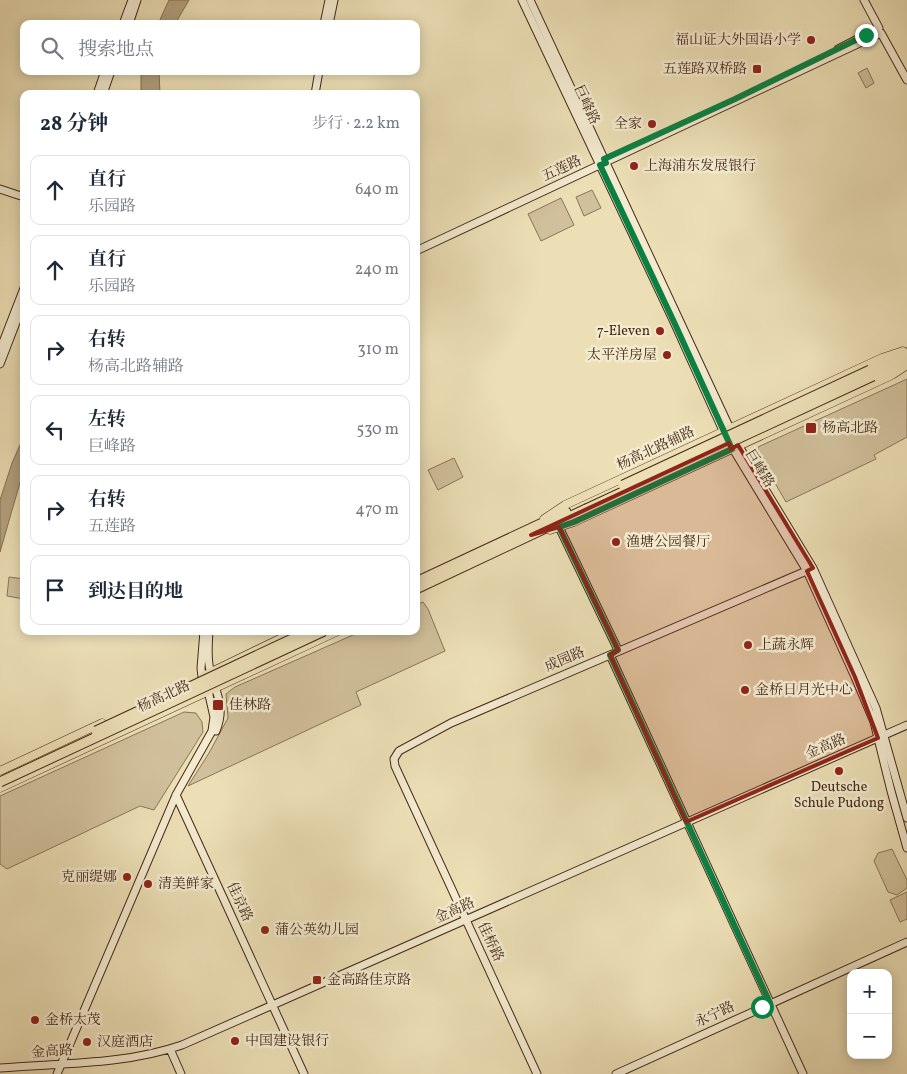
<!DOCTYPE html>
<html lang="zh">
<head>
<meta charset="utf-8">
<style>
	body { margin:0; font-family:Vollkorn,"Noto Serif SC",serif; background:#f6f6f7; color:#1f2937 }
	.controls { position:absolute; right:15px; bottom:15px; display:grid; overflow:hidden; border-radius:10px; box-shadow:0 2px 12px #0003 }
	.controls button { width:45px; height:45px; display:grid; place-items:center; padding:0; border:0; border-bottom:1px solid #e0e1e3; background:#fff; color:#1f2937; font:25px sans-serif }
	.stop { position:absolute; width:15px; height:15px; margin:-11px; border:4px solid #0b8043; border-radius:50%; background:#fff }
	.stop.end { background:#0b8043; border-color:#fff; box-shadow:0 1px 5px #0008 }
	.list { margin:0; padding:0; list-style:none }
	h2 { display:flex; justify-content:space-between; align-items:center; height:65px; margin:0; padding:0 20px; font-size:21px }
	h2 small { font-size:16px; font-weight:400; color:#747a83 }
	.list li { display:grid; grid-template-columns:32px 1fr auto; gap:15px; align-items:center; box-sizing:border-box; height:70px; margin:0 10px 10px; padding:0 10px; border:1px solid #e0e1e3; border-radius:10px }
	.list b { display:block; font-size:19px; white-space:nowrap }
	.list p { margin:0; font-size:16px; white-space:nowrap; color:#747a83 }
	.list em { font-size:16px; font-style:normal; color:#747a83 }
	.icon { flex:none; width:28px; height:28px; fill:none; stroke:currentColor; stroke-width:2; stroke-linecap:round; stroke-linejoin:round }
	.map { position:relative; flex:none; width:907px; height:1074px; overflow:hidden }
	.search { position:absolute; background:#fff; box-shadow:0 2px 12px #0003; left:20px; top:20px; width:400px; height:55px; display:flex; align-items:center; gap:12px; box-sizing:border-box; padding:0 18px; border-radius:10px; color:#747a83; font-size:19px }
	.panel { position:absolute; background:#fff; box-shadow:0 2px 12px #0003; left:20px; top:90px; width:400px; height:545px; border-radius:10px }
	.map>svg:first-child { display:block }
</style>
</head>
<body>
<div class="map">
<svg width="907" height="1074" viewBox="0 0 907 1074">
	<rect width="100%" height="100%" fill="#ecdfb6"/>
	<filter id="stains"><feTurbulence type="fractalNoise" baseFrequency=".004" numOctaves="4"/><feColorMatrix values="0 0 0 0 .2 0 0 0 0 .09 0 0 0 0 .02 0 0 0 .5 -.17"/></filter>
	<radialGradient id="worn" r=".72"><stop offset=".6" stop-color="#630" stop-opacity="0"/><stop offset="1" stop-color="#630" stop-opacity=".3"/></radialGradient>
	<path fill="#d0c09b" stroke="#8a7558" d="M867,68L874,83L866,88L858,73Z
		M592,190L601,208L584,216L576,197Z
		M561,198L574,225L541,241L528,214Z
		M907,379V437L874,455L876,459L786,502L758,454V447Z
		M454,458L463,477L438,490L428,470Z
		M9,577L24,579V599L7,596Z
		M423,602L428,609L445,651L356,692L361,705L188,786L209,753L228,718L226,694L235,687L362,631H416V605Z
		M184,712L196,713L202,722L203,732L154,810L140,806L7,869L0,864V796Z
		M892,849L907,880V888L897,895L888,892L874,861L878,853Z
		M907,892V919L900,922L890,900Z"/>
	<path fill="#b3a17f" stroke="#877155" d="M169,0H189L175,24H158Z
		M141,71H159L160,94H141Z
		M24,436V469L0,552V500L12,463Z"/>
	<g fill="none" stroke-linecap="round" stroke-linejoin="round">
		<g stroke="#452a15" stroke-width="9">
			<path id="secondary" d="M522,0L674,322L725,435
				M530,0L732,433
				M123,24L132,0
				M129,24L137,0
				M324,24L329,0
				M329,24L334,0
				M838,49L879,28L864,0
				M97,94L105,71
				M103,94L111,71
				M315,94L319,71
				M0,189L24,197
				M416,251L881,33L907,80
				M0,350L24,288
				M0,364L24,302
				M737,443L813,568L876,708L907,818
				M730,444L807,571L855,677L874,722L891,791L907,848
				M559,527L618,650
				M209,631C208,644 207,658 210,670C216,694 226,706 216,731
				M610,655L803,1074
				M176,795L304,1074
				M170,1049L181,1074
				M0,1068C61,1063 124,1065 182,1045L907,725
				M57,1074L176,795L212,731L214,717L209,695L202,677L201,668L204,631
				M537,1074L395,766L394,759L399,751L451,723L811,569
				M616,1074L907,942"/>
		</g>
		<g stroke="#452a15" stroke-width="9">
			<path id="primary" d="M544,519L565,505L882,358L903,351
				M550,530L574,522L892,375L907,365
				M203,676L296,631
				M0,771L102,723
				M0,788L338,631"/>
		</g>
		<g stroke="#452a15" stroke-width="11">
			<path id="highway" d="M870,370L907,353
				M873,376L907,361
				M416,582L566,512
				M416,589L586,509"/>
		</g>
		<use href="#secondary" stroke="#f3ead0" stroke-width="7"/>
		<use href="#primary" stroke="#ecdfb6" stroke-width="8"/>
		<use href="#highway" stroke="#ecdfb6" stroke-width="9"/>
		<g stroke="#452a15" stroke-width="11" stroke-linecap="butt">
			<path id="highway-bridge" d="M623,485L870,370
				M586,509L873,376
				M96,731L309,631
				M0,782L324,631"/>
		</g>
		<use href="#highway-bridge" stroke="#ecdfb6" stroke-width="9"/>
	</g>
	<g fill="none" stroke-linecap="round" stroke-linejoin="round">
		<path stroke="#0b8043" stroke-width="6" d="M762,1007L770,1003L610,655L618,650L559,527L574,522L732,449L674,322L600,165L606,163L604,159L735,99L866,35"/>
	</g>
	<path fill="#8f2418" fill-opacity="0.2" stroke="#8f2418" stroke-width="4" stroke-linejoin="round" d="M729,443L731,449L738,445L813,568L807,571L855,677L878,738L686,822L610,655L618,650L559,527L531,535Z"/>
	<g fill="#8f2418" stroke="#f3ead0" stroke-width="2">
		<circle cx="811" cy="40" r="5"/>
		<rect x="752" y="64" width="10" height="10" rx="2.5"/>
		<circle cx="652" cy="124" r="5"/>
		<circle cx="634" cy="166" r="5"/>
		<circle cx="660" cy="331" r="5"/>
		<circle cx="667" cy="355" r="5"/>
		<rect x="805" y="422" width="12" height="12" rx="2.5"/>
		<circle cx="616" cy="542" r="5"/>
		<circle cx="748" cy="645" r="5"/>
		<circle cx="745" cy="690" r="5"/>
		<rect x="212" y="699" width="12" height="12" rx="2.5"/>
		<circle cx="839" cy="771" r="5"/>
		<circle cx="127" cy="877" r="5"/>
		<circle cx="148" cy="884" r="5"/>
		<circle cx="265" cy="930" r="5"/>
		<rect x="312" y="975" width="10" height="10" rx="2.5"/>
		<circle cx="35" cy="1020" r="5"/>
		<circle cx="235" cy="1041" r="5"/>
		<circle cx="87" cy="1042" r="5"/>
	</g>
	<g text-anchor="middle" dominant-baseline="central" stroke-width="5" stroke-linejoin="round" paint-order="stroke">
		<g font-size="14" fill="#452a15" stroke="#f3ead0" text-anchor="start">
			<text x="801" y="40" text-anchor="end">福山证大外国语小学</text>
			<text x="747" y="69" text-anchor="end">五莲路双桥路</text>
			<text x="642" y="124" text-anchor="end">全家</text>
			<text x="644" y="166">上海浦东发展银行</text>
			<text x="650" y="331" text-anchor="end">7-Eleven</text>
			<text x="657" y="355" text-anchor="end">太平洋房屋</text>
			<text x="822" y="428">杨高北路</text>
			<text x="626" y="542">渔塘公园餐厅</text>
			<text x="758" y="645">上蔬永辉</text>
			<text x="755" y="690">金桥日月光中心</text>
			<text x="229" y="705">佳林路</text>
			<text x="839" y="787" text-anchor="middle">Deutsche<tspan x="839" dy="16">Schule Pudong</tspan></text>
			<text x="117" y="877" text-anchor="end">克丽缇娜</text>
			<text x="158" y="884">清美鲜家</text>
			<text x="275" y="930">蒲公英幼儿园</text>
			<text x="327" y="980">金高路佳京路</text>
			<text x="45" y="1020">金桥太茂</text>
			<text x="245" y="1041">中国建设银行</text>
			<text x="97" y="1042">汉庭酒店</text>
		</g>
		<g font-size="14" fill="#452a15" stroke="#f3ead0">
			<text transform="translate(586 105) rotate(65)">巨峰路</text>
			<text transform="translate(562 169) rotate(-25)">五莲路</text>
			<text transform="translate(656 449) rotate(-25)">杨高北路辅路</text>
			<text transform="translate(759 469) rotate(58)">巨峰路</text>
			<text transform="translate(565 660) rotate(-23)">成园路</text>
			<text transform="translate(164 697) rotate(-25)">杨高北路</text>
			<text transform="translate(826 747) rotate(-23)">金高路</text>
			<text transform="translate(239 902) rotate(65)">佳京路</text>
			<text transform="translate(455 911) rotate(-24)">金高路</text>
			<text transform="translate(490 942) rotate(65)">佳桥路</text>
			<text transform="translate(715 1015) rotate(-25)">永宁路</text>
			<text transform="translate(52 1052) rotate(-4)">金高路</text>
		</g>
	</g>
	<rect width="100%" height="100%" filter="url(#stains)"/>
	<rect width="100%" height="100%" fill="url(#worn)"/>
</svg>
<div class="controls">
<button>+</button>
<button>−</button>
</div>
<div class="stop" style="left:762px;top:1007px"></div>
<div class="stop end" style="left:866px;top:35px"></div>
<div class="search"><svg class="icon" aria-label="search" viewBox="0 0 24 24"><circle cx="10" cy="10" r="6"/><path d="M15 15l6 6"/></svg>搜索地点</div>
<section class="panel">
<h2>28 分钟<small>步行 · 2.2 km</small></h2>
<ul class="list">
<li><svg class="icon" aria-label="ahead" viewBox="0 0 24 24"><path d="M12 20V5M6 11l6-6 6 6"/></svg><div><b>直行</b><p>乐园路</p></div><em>640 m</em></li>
<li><svg class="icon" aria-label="ahead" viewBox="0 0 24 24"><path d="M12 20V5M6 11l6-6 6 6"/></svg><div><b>直行</b><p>乐园路</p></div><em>240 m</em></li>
<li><svg class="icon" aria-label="right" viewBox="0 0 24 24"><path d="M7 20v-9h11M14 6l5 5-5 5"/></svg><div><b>右转</b><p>杨高北路辅路</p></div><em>310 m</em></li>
<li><svg class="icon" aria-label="left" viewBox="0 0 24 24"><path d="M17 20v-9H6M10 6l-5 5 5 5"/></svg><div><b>左转</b><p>巨峰路</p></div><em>530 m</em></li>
<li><svg class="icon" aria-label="right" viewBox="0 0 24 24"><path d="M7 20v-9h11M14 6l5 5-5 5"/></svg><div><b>右转</b><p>五莲路</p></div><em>470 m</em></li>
<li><svg class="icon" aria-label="arrive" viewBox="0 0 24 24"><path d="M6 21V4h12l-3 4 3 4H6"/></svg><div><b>到达目的地</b></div></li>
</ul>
</section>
</div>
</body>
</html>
